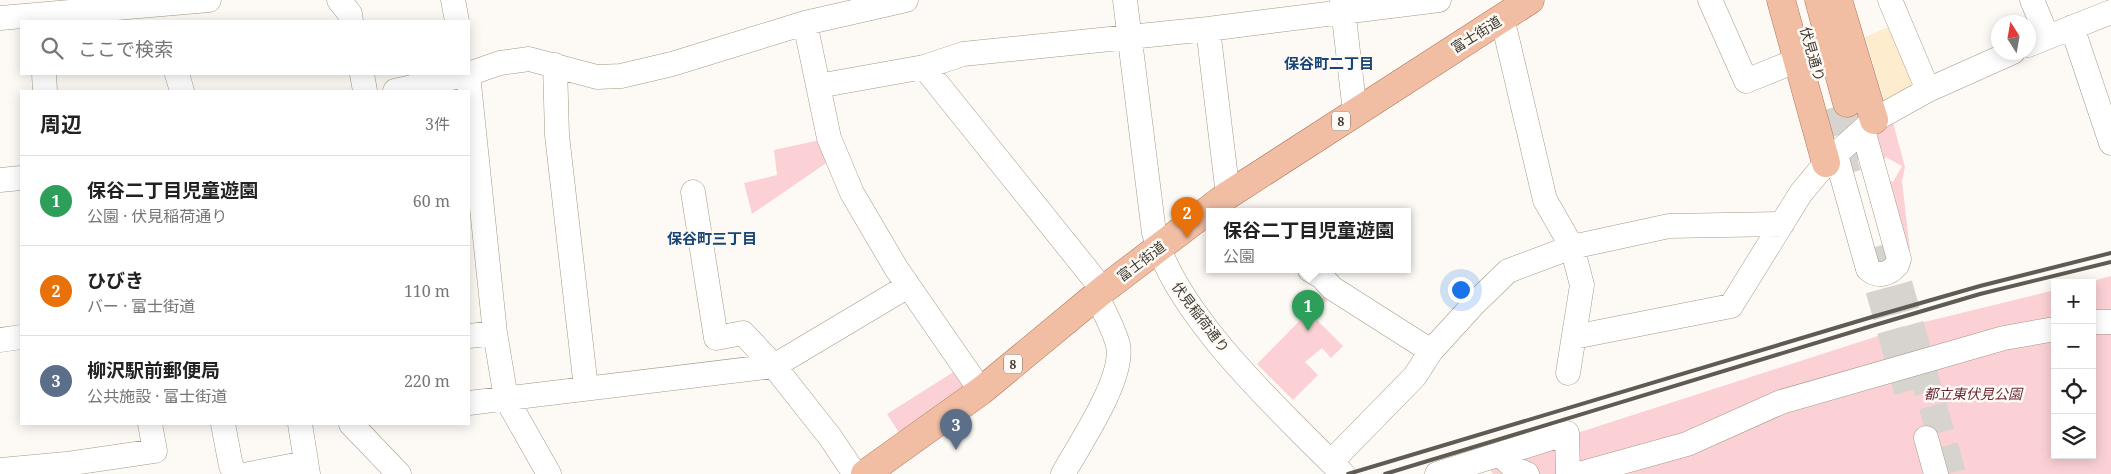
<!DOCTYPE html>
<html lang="ja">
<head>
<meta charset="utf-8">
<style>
	body { margin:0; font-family:"Noto Serif","Noto Sans JP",serif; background:#f2f2f2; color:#222 }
	.controls { position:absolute; right:15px; bottom:15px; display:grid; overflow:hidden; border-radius:0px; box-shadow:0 2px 12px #0003 }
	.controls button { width:45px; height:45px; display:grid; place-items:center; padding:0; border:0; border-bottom:1px solid #e0e0e0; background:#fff; color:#222; font:25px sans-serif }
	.compass { position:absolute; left:1991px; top:15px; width:45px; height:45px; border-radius:50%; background:#fff; box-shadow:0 2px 12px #0003; rotate:349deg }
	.you { position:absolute; left:1460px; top:289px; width:18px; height:18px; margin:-12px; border:4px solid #fff; border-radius:50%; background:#1a73e8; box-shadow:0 0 0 8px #1a73e833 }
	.badge { display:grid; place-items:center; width:32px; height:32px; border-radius:50%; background:#0b8043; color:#fff; font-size:16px; font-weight:700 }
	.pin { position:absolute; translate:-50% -41px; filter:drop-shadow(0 1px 2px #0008) }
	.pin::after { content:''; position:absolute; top:26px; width:18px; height:15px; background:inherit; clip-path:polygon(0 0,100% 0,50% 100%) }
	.popup { position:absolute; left:1206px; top:208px; width:205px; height:65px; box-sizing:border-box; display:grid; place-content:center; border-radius:0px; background:#fff; filter:drop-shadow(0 1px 4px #0005); font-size:16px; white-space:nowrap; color:#767676 }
	.popup b { font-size:19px; color:#222 }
	.popup::after { content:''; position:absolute; left:50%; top:100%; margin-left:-10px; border:10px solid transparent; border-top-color:#fff }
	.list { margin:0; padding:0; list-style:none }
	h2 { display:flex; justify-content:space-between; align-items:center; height:65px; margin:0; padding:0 20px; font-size:21px }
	h2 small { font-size:16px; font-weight:400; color:#767676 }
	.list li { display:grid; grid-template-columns:32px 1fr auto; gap:15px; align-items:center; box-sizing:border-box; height:90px; padding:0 20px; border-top:1px solid #e0e0e0 }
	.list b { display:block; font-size:19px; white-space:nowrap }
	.list p { margin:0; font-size:16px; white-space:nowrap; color:#767676 }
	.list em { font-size:16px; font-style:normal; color:#767676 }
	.icon { flex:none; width:28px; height:28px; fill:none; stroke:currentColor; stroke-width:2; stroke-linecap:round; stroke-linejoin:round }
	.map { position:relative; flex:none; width:2111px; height:474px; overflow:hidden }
	.search { position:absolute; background:#fff; box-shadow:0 2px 12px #0003; left:20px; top:20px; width:450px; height:55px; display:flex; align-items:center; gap:12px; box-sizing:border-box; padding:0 18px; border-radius:0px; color:#767676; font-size:19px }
	.panel { position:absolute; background:#fff; box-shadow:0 2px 12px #0003; left:20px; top:90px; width:450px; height:335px; border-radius:0px }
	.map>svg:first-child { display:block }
</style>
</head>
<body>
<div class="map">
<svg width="2111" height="474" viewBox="0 0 2111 474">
	<rect width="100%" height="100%" fill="#fdfaf5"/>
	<path fill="#feecce" d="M1895,24L1920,82L1888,101L1884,100L1865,37Z"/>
	<path fill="#fbd1d5" d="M1892,119L1905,167L1902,181L1910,251L1906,253L1885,179L1893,182L1902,166L1886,157L1881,164L1872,130Z
		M829,138L835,157L752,214L744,183L777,175L774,150Z
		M2111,276V474H1571V435L1912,325L2055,290V455H2092V283H2085Z
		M1330,290L1334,293L1313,316L1343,346L1331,358L1322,348L1305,362L1318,375L1293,400L1257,364Z
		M963,366L978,388L905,442L887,414Z
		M1563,437L1564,474H1493L1485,463Z"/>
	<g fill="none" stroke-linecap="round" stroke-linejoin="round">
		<path stroke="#d7d3ce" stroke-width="28" stroke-dasharray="28 14" stroke-linecap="butt" d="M1847,103L1863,159
			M1828,109L1847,174
			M1887,244L1952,474
			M1868,249L1908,391"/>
		<g stroke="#a59983" stroke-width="25">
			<path id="minor" d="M339,0L350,14L351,21
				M453,0L457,21
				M1125,0L1154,233C1176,316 1282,413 1343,474
				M1342,0L1355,112
				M1710,0L1746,81L1798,60
				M1890,0L1928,90
				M2032,0L2047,36
				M1502,17L1545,200L1572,247L1582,285L1568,373
				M0,18L209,0
				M805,23L829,138L852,193L896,268L981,391
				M2072,27L2111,143
				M1208,29L1228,195
				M2028,45L2111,12
				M555,65L557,135L586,388
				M924,67L1099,285
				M44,74L45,91
				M177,74L182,91
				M362,74L365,91
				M468,74L495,333L506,398L549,474
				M818,86L924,67L963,54L1208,29L1439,0
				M395,91L468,74L500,63L529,59L597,77L621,76L672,64L805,23L906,0
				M1836,155L1868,269C1878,278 1889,274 1897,265L1899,259L1863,130
				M0,180L21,178
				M693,192L716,338L743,333L774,366L908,286
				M1310,270L1322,277L1332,288L1431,351
				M2092,322H2111
				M469,336L495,333
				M1574,337L1731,306L1801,193L1826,163L1874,120L1928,90L2013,52
				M0,340L21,337
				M469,403L774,366L830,437L855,474
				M223,424L231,466L237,474
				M300,424L308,474
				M351,424L399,474
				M1926,438L1936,474
				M1500,454L1515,469L1527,474
				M1331,462L1415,376L1431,351L1474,304L1508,271L1572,247L1669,226L1782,224
				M0,470L66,464L155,451L150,424
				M249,474L306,463
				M1063,474C1079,445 1125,378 1118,345C1114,329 1104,312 1097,296
				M1437,474L1567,433L1568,474
				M1579,474L1687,444L1781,402L2004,338L2055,329"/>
		</g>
		<g stroke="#ac7354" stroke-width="29">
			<path id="major" d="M1781,0L1826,163
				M1819,0L1847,103
				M1838,0L1874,120
				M865,474L981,391L1103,290L1228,195L1530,0"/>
		</g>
		<use href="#minor" stroke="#fff" stroke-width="24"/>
		<use href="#major" stroke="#f1bea4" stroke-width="28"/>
		<path stroke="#5f5a52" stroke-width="4" d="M1348,474L1872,317L1980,286L2111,253
			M1385,474L1875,325L1980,294L2111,262"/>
	</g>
	<g text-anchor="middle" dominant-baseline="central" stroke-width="5" stroke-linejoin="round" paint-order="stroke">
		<g fill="#fdfaf5" stroke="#77736b" stroke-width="1">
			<rect x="1332" y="111.5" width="18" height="19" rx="4"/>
			<rect x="1004" y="354.5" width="18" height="19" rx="4"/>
		</g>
		<g font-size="12" font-weight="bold" fill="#3e3930">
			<text x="1341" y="121">8</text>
			<text x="1013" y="364">8</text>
		</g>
		<g font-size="14" fill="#3e3930" stroke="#fdfaf5">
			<text transform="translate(1476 34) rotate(-32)">富士街道</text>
			<text transform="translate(1813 54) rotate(74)">伏見通り</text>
			<text transform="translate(1141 261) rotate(-37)">富士街道</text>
			<text transform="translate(1201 317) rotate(53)">伏見稲荷通り</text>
		</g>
		<g font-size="14" font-style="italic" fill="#6c2c37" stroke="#fdfaf5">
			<text x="1973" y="393">都立東伏見公園</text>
		</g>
		<g font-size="15" font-weight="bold" fill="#174578" stroke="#fdfaf5">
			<text x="1329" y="63">保谷町二丁目</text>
			<text x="712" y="238">保谷町三丁目</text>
		</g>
	</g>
</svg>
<div class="controls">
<button>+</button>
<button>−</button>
<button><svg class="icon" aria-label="locate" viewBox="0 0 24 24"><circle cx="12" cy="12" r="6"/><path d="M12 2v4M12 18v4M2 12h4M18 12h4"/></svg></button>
<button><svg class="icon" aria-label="layers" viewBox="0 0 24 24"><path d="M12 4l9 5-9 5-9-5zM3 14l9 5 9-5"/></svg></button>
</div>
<svg class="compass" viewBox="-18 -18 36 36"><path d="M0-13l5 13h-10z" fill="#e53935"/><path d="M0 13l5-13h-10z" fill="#767676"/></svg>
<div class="you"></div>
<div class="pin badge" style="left:1308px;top:331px;background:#2e9e5b">1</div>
<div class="popup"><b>保谷二丁目児童遊園</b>公園</div>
<div class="pin badge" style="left:1187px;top:238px;background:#e8710a">2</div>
<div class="pin badge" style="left:956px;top:450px;background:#5c6f8a">3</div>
<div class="search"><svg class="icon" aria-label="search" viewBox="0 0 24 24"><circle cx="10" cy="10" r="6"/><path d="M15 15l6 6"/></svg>ここで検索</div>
<section class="panel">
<h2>周辺<small>3件</small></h2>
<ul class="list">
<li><span class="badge" style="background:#2e9e5b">1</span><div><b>保谷二丁目児童遊園</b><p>公園 · 伏見稲荷通り</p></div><em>60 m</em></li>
<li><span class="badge" style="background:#e8710a">2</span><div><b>ひびき</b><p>バー · 富士街道</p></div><em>110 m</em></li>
<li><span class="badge" style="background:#5c6f8a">3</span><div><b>柳沢駅前郵便局</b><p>公共施設 · 富士街道</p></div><em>220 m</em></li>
</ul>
</section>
</div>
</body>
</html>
